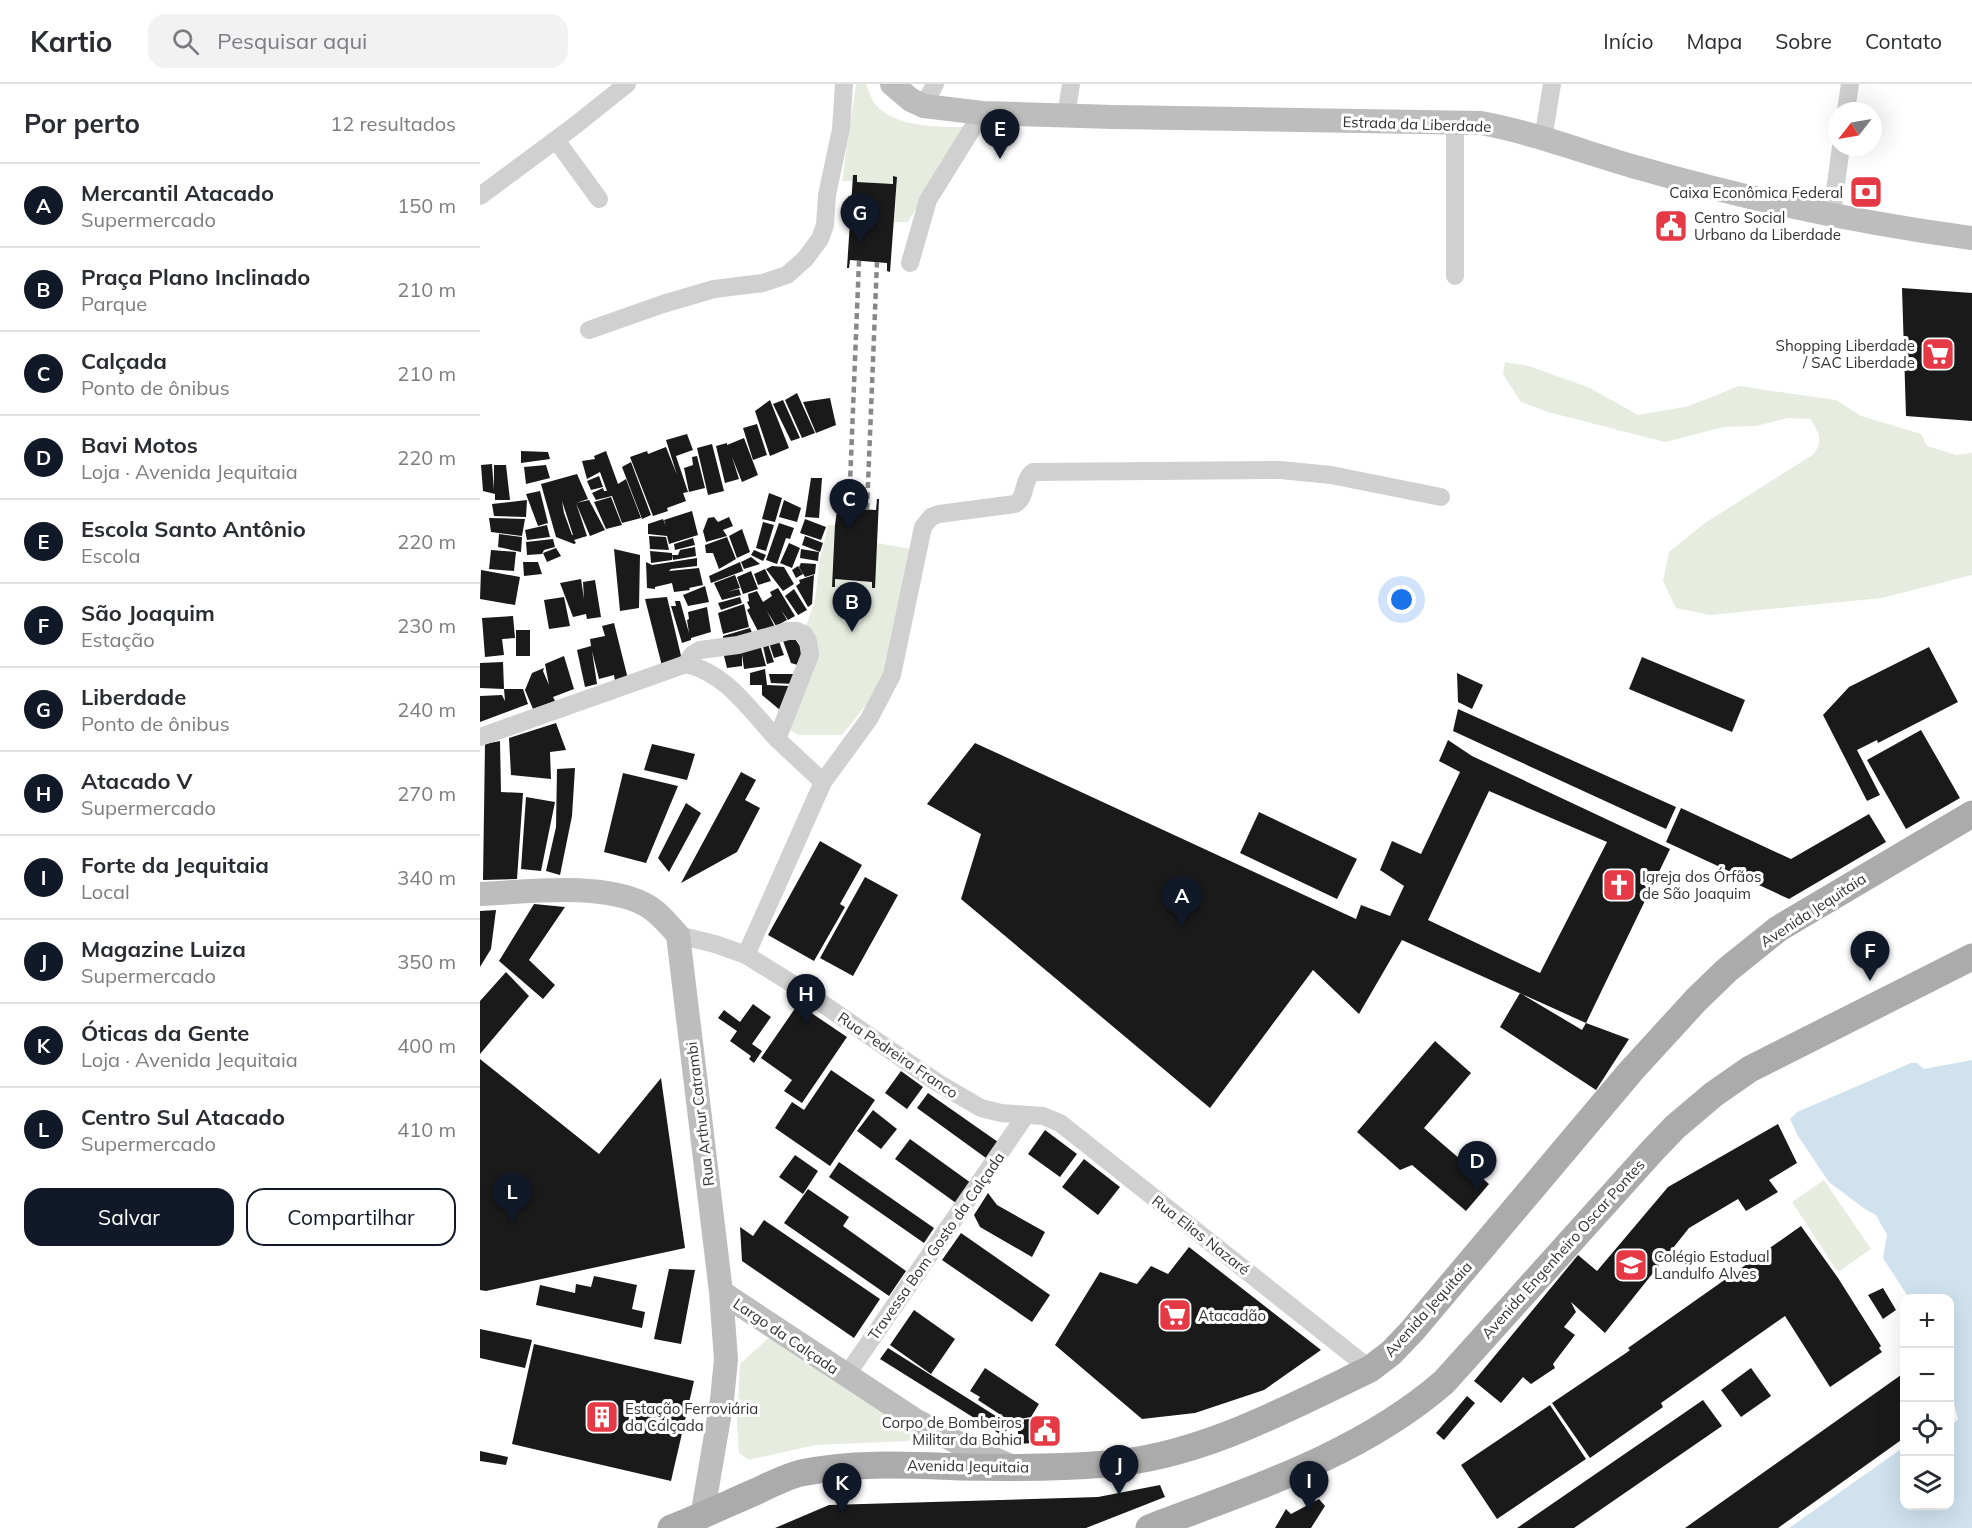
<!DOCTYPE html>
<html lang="pt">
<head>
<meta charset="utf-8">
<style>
	body { margin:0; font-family:Mulish,sans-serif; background:#f2f2f3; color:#2b2b33 }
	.controls { position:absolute; right:18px; bottom:18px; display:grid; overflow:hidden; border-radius:12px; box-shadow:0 6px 24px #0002 }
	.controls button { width:54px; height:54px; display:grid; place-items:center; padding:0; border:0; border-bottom:2px solid #e1e1e2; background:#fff; color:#2b2b33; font:30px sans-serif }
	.compass { position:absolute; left:1348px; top:18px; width:54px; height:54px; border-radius:50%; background:#fff; box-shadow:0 6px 24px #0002; rotate:239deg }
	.you { position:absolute; left:922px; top:516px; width:21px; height:21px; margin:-15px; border:4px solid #fff; border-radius:50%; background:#1a73e8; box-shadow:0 0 0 9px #1a73e833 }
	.badge { display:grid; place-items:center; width:39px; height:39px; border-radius:50%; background:#111827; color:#fff; font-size:20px; font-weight:700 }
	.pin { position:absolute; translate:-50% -50px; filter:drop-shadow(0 2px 3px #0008) }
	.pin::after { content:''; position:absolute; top:32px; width:21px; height:18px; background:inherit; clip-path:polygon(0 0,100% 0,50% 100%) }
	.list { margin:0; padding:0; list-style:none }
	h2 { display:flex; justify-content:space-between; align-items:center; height:78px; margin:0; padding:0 24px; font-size:26px }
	h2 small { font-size:20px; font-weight:400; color:#7c7c81 }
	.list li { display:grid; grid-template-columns:39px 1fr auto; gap:18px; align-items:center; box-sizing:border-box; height:84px; padding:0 24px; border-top:2px solid #e1e1e2 }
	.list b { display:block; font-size:22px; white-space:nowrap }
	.list p { margin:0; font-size:20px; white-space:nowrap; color:#7c7c81 }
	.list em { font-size:20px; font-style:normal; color:#7c7c81 }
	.actions { display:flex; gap:12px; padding:18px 24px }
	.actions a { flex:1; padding:14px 0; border:2px solid #111827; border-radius:18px; text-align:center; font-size:21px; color:#111827 }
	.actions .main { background:#111827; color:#fff }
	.icon { flex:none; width:33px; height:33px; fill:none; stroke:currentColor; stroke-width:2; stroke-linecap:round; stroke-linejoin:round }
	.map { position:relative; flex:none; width:1492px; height:1444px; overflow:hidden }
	header { display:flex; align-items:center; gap:36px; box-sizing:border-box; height:84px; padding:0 30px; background:#fff; border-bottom:2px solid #e1e1e2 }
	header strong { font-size:28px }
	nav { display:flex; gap:33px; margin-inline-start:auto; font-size:21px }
	.search { width:420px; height:54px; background:#f2f2f3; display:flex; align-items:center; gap:15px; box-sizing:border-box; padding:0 21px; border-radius:18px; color:#7c7c81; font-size:22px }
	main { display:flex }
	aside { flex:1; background:#fff }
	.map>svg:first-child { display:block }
</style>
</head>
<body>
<header>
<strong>Kartio</strong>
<div class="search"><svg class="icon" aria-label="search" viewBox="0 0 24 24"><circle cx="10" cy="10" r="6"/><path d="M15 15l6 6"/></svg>Pesquisar aqui</div>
<nav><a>Início</a><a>Mapa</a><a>Sobre</a><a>Contato</a></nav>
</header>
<main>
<aside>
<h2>Por perto<small>12 resultados</small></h2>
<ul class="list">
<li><span class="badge">A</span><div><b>Mercantil Atacado</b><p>Supermercado</p></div><em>150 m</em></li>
<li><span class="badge">B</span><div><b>Praça Plano Inclinado</b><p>Parque</p></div><em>210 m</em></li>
<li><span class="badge">C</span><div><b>Calçada</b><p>Ponto de ônibus</p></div><em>210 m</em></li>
<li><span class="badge">D</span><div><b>Bavi Motos</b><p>Loja · Avenida Jequitaia</p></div><em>220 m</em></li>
<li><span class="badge">E</span><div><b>Escola Santo Antônio</b><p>Escola</p></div><em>220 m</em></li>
<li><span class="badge">F</span><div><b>São Joaquim</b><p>Estação</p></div><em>230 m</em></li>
<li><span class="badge">G</span><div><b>Liberdade</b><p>Ponto de ônibus</p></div><em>240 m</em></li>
<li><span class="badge">H</span><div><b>Atacado V</b><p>Supermercado</p></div><em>270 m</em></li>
<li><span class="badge">I</span><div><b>Forte da Jequitaia</b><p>Local</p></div><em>340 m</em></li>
<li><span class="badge">J</span><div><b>Magazine Luiza</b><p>Supermercado</p></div><em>350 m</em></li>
<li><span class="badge">K</span><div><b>Óticas da Gente</b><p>Loja · Avenida Jequitaia</p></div><em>400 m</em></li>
<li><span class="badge">L</span><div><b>Centro Sul Atacado</b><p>Supermercado</p></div><em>410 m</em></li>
</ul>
<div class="actions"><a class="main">Salvar</a><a>Compartilhar</a></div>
</aside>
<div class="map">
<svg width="1492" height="1444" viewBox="0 0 1492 1444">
	<rect width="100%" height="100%" fill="#fff"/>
	<path fill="#e6ecdf" d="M376,0H386C389,7 391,15 396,21C415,44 461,43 487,43L428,138H414L417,93L413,92V100L377,98L376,91H373V97H362Z
		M1025,278L1049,282L1110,304L1158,331L1209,322L1259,302L1356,316L1381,332L1441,350L1447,362L1476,371L1492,369V491L1402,514L1230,531L1196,524L1183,497L1189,468L1225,439L1334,370C1344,355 1338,349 1331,335L1308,334L1276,342L1244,343L1185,358L1068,328L1041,318L1023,290Z
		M348,441H355V503V495L392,498V504H394L397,459L431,465L408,586L398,606L362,651H319L310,646L325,545L335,516L340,475Z
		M1344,1096L1391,1165L1358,1188L1312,1118Z
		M292,1251L446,1348L428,1357L335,1361L269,1376L259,1369L257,1339L260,1280Z"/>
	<path fill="#cfe2ee" d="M1492,976V1444H1309L1424,1363V1422H1470V1343L1478,1335L1470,1303V1214H1429L1403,1174L1407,1151L1396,1131L1385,1125L1349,1098L1318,1052L1310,1035L1317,1028L1431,979H1437L1444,985Z"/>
	<path fill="#1a1a1a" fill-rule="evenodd" d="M373,91H377V98L413,100V92L417,93L410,188L407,187V179L370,176L369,184H367Z
		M1422,204L1492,209V337L1426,332Z
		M317,309L335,349L322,354L305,316Z
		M350,314L356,341L336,349L323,318Z
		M290,316L309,364L290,372L275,327Z
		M303,316L320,354L311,357L293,320Z
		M277,340L287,371L273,376L263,344Z
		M207,350L213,366L196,372L208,408L203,409L206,417L187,424L188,427L173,432L150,373L167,367L168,370L186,363L197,391L186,356Z
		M264,354L278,391L262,398L252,373L259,395L245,399L236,362L247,359V361Z
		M232,360L244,407L228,411L217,364Z
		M41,367L68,368L70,375L41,379Z
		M126,367L138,400L146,395L161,434L142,439L132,412L116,416L112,409L123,404L124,407H127L120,388L107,395L102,377L115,375L114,372Z
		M217,372L225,404L209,408L204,384L213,381L212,373Z
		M151,378L171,431L162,435L142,383Z
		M12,380L14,406V381H26L30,416H15V410L3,407L1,381Z
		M66,381L70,394L46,400L44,383Z
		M97,390L108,415L96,419L109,416L125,446L110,452L96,419L107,452L94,456L96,459L94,460L76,453L61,400ZM82,417L93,451H92L84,429Z
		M119,392L123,403L111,406L107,397Z
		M331,394H342L339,434L325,433Z
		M60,407L68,439L58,442L46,410Z
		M289,409L302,414L295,438L282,435Z
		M359,412H363L362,424L396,426L397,415H399L395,504H392V498L355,495V503H352L355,441Z
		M131,413L142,441L126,445L114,418Z
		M47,416L46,433L14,432L12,420Z
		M304,416L321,424L317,438L299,433Z
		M212,427L218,451L189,460L187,452L168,450V440L183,435L186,442L184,436Z
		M234,433L238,438L249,433L253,442L243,446L247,452L226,458L223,447L228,434Z
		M9,434L45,435L42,452L11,448Z
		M325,435L346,443L341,456L320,449Z
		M283,438L294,441L286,467L276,464Z
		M299,439L314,444L310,455L306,454L297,480L286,476Z
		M67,441L70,453L47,456L45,446Z
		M262,445L270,468L257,474L249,452Z
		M19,450L42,453L41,468L18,463Z
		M169,452L186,453L189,466L170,465Z
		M325,452L343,459L340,468L322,461Z
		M247,453L256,475L239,485L233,469H226L225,461Z
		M213,454L215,461L195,466L194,460Z
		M73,455L75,463L64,466L62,470L47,471L46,458Z
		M309,459L320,464L312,484L300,479Z
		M215,463L216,472L193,476L192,471H198L200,466Z
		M76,464L81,472L67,478L63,469Z
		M134,465L160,471L159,524L140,527Z
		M321,465L339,468L338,477L320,474Z
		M11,466L36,468L34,487L9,485Z
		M274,466L286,471L283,477L271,471Z
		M170,467L192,469V476L171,479Z
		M271,473L280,480L264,485L261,478Z
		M217,474V482L191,485L189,487L219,484L223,501L209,504L210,506L194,508L192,499L175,503V505L167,504L166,478L172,481Z
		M43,478H58L62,490L44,492Z
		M260,478L263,487L231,499L229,492Z
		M321,479L336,480L335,490L325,493L319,483Z
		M292,482L304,483L314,500L303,507L286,485Z
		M318,482L323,490L316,494L312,486Z
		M285,485L291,497L278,501L274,490Z
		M1,486L40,493L35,521L0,515Z
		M271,487L278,505L263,510L257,493Z
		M255,491L260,504L247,508L259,505L261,511L242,516L234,499Z
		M334,491L332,520L328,523L316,502L320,499L319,496Z
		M101,495L104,515L103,498L115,496L121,533L107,535L106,530L93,533L80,499Z
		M225,502L229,518L208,522L203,511Z
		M298,504L315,532L308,536L301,526L307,536L296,542L287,527L296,545L281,553L267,526L270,524L267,518L269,517L268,510L277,507L283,518L292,512L290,508Z
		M314,505L327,526L318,531L305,512Z
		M84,513L90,542L69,545L64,516Z
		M187,513L202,576L182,582L165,515Z
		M260,513L262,519L241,526L238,519Z
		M195,517H200L209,549L207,536L209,535L208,528L227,523L231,548L211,554V556L202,559L191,522H196Z
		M264,520L269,543L243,550L238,529Z
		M33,532L35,554L22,555L24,571L5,573L2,534Z
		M134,539L148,595L135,597L134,591L119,595L112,567L117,600L105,603L97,566L111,562L110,555L125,552L122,542Z
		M270,544L274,553L244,561L243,552Z
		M36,546H50V572H36Z
		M312,550L325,570L321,582L311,579L302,554Z
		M297,552L304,571L294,574L288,556Z
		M287,557L294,578L287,580L282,558Z
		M280,560L286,582L264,585L262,570V582L247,584L243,568Z
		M1449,563L1478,618L1398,659L1397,656L1377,666L1400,711L1387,717L1343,631L1369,603Z
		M84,572L94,605L73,613L75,617L53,625L45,606L52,589L64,584L63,587L69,601L65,580Z
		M1162,573L1265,616L1252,648L1149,605Z
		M23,578L24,605H43L48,620L0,638V612L22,611L25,617L24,605L0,604V579Z
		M285,585L287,601L310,602L300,626L282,611V601H270V589Z
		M977,589L1003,601L992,625L978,618Z
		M289,590H315V600L291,599Z
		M978,625L1196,723L1186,745L973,647Z
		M76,639L86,666L70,668L71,695L31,691L29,654Z
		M1441,646L1480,714L1426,745L1387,676Z
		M968,656L992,672L1190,765L1106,939L922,856L879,930L833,886L730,1024L481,815L501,750L447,720L495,659L876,835L881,821L910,832L924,802L900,786L912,757L941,770L980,688L959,677ZM1009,707L1127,758L1060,889L948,836Z
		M20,657L21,708L43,709L37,795L3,796L5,660Z
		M172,660L215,670L207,696L164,686Z
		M95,684L92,732L80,791L66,787L76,743L77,685Z
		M261,688L276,696L265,716L280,724L257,768L201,799Z
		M143,689L198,702L166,779L124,768Z
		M46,713L75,718L61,787L41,785Z
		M206,719L221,729L189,788L178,774Z
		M1201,724L1311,775L1389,730L1406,758L1309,815L1186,758Z
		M779,728L877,775L857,815L760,769Z
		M340,757L382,781L360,820L365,823L334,877L288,851Z
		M385,793L418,811L373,892L340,874Z
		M54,820L85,823L49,876L75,901L63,915L19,877Z
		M16,826L11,865L0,883V827Z
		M26,888L49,912L0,970V917Z
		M1040,909L1102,946L1106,939L1149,955L1116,1006L1020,943Z
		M273,920L291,933L272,960L282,967L274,979L269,975L271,972L250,957L257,947L238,934L244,926L260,938Z
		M318,920L367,953L322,1019L304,1007L312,996L281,974Z
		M955,957L991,989L944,1044L1009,1100L986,1127L932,1081L920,1086L877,1048Z
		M0,975L119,1070L181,994L205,1164L6,1207L0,1206Z
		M351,986L395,1016L350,1082L295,1044L312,1018L324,1026Z
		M421,987L443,1003L427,1025L405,1009Z
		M448,1009L518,1058L506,1074L437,1024Z
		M393,1026L417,1045L401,1065L377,1047Z
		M1298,1040L1317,1079L1289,1096L1298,1108L1266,1127L1258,1115L1209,1144L1125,1249L1091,1218L1096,1228L1084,1243L1095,1251L1073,1280L1075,1284L1051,1300L1043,1293L1021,1319L994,1297L1098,1171L1117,1187L1188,1103Z
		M565,1046L597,1070L580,1093L548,1070Z
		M430,1055L491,1099L476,1119L415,1075Z
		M315,1071L338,1087L323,1110L299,1093Z
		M604,1075L640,1103L618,1131L582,1103Z
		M359,1078L454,1144L444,1159L349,1093Z
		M328,1105L369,1133L363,1142L426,1187L409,1212L304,1139Z
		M508,1109L517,1121L565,1148L552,1173L500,1143L494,1131Z
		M284,1136L400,1215L374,1254L262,1177L260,1143L273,1152Z
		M1321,1142L1358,1194L1401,1262L1399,1264L1402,1268L1350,1303L1305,1232L1181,1319L1183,1323L1110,1374L1072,1319L1146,1269L1150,1266L1148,1264Z
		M481,1149L570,1211L552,1238L462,1176Z
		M709,1163L841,1266L784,1306L715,1329L662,1335L575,1261L620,1188L657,1200L671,1182L688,1190Z
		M189,1185L215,1186L201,1260L174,1255Z
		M114,1192L157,1201L152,1225L165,1228L162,1244L56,1221L60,1201L95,1209L96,1200L111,1203Z
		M1403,1204L1416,1226L1403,1235L1388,1211Z
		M434,1226L475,1255L451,1290L410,1261Z
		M0,1245L52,1256L45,1284L0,1274Z
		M54,1260L214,1297L191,1397L32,1360Z
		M408,1264L530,1341L523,1352L400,1275Z
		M505,1284L559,1320L551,1333L530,1337L498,1316L500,1313L490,1307Z
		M1271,1284L1291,1312L1261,1333L1241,1306Z
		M1421,1291L1424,1297V1354L1298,1444H1205Z
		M987,1312L995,1319L964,1356L956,1349Z
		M1223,1316L1242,1342L1094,1444H1037Z
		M1070,1321L1106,1375L1017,1435L981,1381Z
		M576,1333L578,1357L539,1360L537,1336Z
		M0,1367L28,1373L26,1381L0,1377Z
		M680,1401L685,1413L606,1444H295L349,1421L618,1413Z
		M839,1415L845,1422L831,1444H795L806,1425L811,1430Z"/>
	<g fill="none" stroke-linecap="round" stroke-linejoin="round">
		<path stroke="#d0d0d0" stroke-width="18" d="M444,22L455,0
			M1366,27L1370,0
			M586,32L591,0
			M975,39V192
			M1063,55L1072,0
			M76,56L119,115
			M0,112L93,43L147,0
			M1352,129L1361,63
			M430,179L448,116L502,29
			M109,246L183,220L234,205L283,199L307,191L325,175L340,155L345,141L347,111L361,45L364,0
			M206,580L213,570L220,566L258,561L308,547H317L324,550L328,557L330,571L297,655
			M0,653L206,580C248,590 269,626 298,656C313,670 328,684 343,698
			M198,851L235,860L266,871L324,907L458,999L501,1024L521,1029L563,1032L580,1039L890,1285
			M266,871L343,698L389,635L412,591L443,443L451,433L459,430L535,420C547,414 542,396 553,388L800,386L851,391L961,413
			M366,1292L546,1031"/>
		<path stroke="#bdbdbd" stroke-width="24" d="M412,0L431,16L444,22L502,29L633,33L1001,39C1055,49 1106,69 1159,84C1267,115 1380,139 1492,154
			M0,810C48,808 120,798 164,820C178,827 188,840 198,851L241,1208L246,1275L242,1316L222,1433
			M241,1208L435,1336L482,1361L533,1383"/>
		<path stroke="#ababab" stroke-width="27" d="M191,1444C220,1433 247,1420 275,1408C290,1401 305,1393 321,1389C374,1378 427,1381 480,1383C529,1384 577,1384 626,1380C719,1373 807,1325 890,1285L911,1269L932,1247L1151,987L1216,916L1247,886L1298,845L1492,730
			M669,1444C771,1405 880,1371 964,1298L1172,1067L1195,1043L1234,1010L1270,985L1492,873"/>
		<path stroke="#888" stroke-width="4.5" stroke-dasharray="6 4.5" stroke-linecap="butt" d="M369,424L379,177
			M387,425L397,178"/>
	</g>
	<defs>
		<g id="bank-square" transform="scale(1.725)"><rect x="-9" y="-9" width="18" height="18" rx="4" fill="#e63946" stroke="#fff"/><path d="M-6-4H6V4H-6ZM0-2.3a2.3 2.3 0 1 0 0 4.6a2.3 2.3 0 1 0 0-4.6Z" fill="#fff"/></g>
		<g id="civic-square" transform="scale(1.725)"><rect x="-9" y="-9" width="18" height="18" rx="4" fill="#e63946" stroke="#fff"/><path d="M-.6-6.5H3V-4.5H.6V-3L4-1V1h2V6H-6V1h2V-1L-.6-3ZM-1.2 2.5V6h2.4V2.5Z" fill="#fff"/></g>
		<g id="supermarket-square" transform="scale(1.725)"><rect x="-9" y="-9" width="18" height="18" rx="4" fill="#e63946" stroke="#fff"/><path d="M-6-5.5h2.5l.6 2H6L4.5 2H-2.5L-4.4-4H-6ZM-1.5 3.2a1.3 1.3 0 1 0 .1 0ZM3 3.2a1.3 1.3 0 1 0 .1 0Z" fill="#fff"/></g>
		<g id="church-square" transform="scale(1.725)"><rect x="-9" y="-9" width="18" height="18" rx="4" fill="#e63946" stroke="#fff"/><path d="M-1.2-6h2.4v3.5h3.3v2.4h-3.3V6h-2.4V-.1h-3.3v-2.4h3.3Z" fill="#fff"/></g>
		<g id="school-square" transform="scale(1.725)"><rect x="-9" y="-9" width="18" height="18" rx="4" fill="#e63946" stroke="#fff"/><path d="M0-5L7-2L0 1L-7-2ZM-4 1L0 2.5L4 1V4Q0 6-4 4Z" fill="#fff"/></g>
		<g id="building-square" transform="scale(1.725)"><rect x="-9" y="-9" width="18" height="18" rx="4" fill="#e63946" stroke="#fff"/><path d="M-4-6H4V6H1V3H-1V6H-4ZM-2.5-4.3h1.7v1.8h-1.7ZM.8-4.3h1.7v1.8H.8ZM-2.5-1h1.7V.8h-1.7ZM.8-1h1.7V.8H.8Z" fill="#fff"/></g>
	</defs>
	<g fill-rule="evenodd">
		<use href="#bank-square" x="1386" y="108"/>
		<use href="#civic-square" x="1191" y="142"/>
		<use href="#supermarket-square" x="1458" y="270"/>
		<use href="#church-square" x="1139" y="801"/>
		<use href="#school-square" x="1151" y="1181"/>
		<use href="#supermarket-square" x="695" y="1231"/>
		<use href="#building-square" x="122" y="1333"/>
		<use href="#civic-square" x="565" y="1347"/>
	</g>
	<g text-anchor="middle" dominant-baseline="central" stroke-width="6" stroke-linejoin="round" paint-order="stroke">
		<g font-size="15" fill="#333" stroke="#fff">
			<text transform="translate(937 40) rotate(2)">Estrada da Liberdade</text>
			<text transform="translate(1333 826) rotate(-33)">Avenida Jequitaia</text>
			<text transform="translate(418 971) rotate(34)">Rua Pedreira Franco</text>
			<text transform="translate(220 1030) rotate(-97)">Rua Arthur Catrambi</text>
			<text transform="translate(721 1151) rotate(38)">Rua Elias Nazaré</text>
			<text transform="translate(456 1162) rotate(-55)">Travessa Bom Gosto da Calçada</text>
			<text transform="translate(1083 1165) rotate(-48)">Avenida Engenheiro Oscar Pontes</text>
			<text transform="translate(948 1225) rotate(-48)">Avenida Jequitaia</text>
			<text transform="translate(306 1252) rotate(34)">Largo da Calçada</text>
			<text transform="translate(488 1382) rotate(1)">Avenida Jequitaia</text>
		</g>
		<g font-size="15" fill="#333" stroke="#fff" text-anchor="start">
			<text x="1363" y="108" text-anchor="end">Caixa Econômica Federal</text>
			<text x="1214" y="133">Centro Social<tspan x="1214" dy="17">Urbano da Liberdade</tspan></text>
			<text x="1435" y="261" text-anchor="end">Shopping Liberdade<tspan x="1435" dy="17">/ SAC Liberdade</tspan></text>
			<text x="1162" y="792">Igreja dos Órfãos<tspan x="1162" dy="17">de São Joaquim</tspan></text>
			<text x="1174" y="1172">Colégio Estadual<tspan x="1174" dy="17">Landulfo Alves</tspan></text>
			<text x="718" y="1231">Atacadão</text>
			<text x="145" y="1324">Estação Ferroviária<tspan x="145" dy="17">da Calçada</tspan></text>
			<text x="542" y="1338" text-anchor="end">Corpo de Bombeiros<tspan x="542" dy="17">Militar da Bahia</tspan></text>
		</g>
	</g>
</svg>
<div class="controls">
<button>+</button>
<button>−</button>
<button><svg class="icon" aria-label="locate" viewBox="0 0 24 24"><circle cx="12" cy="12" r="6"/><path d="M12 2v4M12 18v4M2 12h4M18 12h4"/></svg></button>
<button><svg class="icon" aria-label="layers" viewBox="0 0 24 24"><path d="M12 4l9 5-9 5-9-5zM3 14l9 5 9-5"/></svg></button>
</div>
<svg class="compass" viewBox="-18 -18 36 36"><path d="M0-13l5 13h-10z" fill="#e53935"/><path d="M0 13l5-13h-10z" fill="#7c7c81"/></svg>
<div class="you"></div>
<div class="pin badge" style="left:702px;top:842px">A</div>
<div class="pin badge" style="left:372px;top:548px">B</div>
<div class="pin badge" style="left:369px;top:445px">C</div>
<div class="pin badge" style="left:997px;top:1107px">D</div>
<div class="pin badge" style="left:520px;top:75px">E</div>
<div class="pin badge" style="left:1390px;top:897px">F</div>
<div class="pin badge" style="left:380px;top:159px">G</div>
<div class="pin badge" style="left:326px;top:940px">H</div>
<div class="pin badge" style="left:829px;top:1427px">I</div>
<div class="pin badge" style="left:639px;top:1411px">J</div>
<div class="pin badge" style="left:362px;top:1429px">K</div>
<div class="pin badge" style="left:32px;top:1138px">L</div>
</div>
</main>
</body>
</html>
